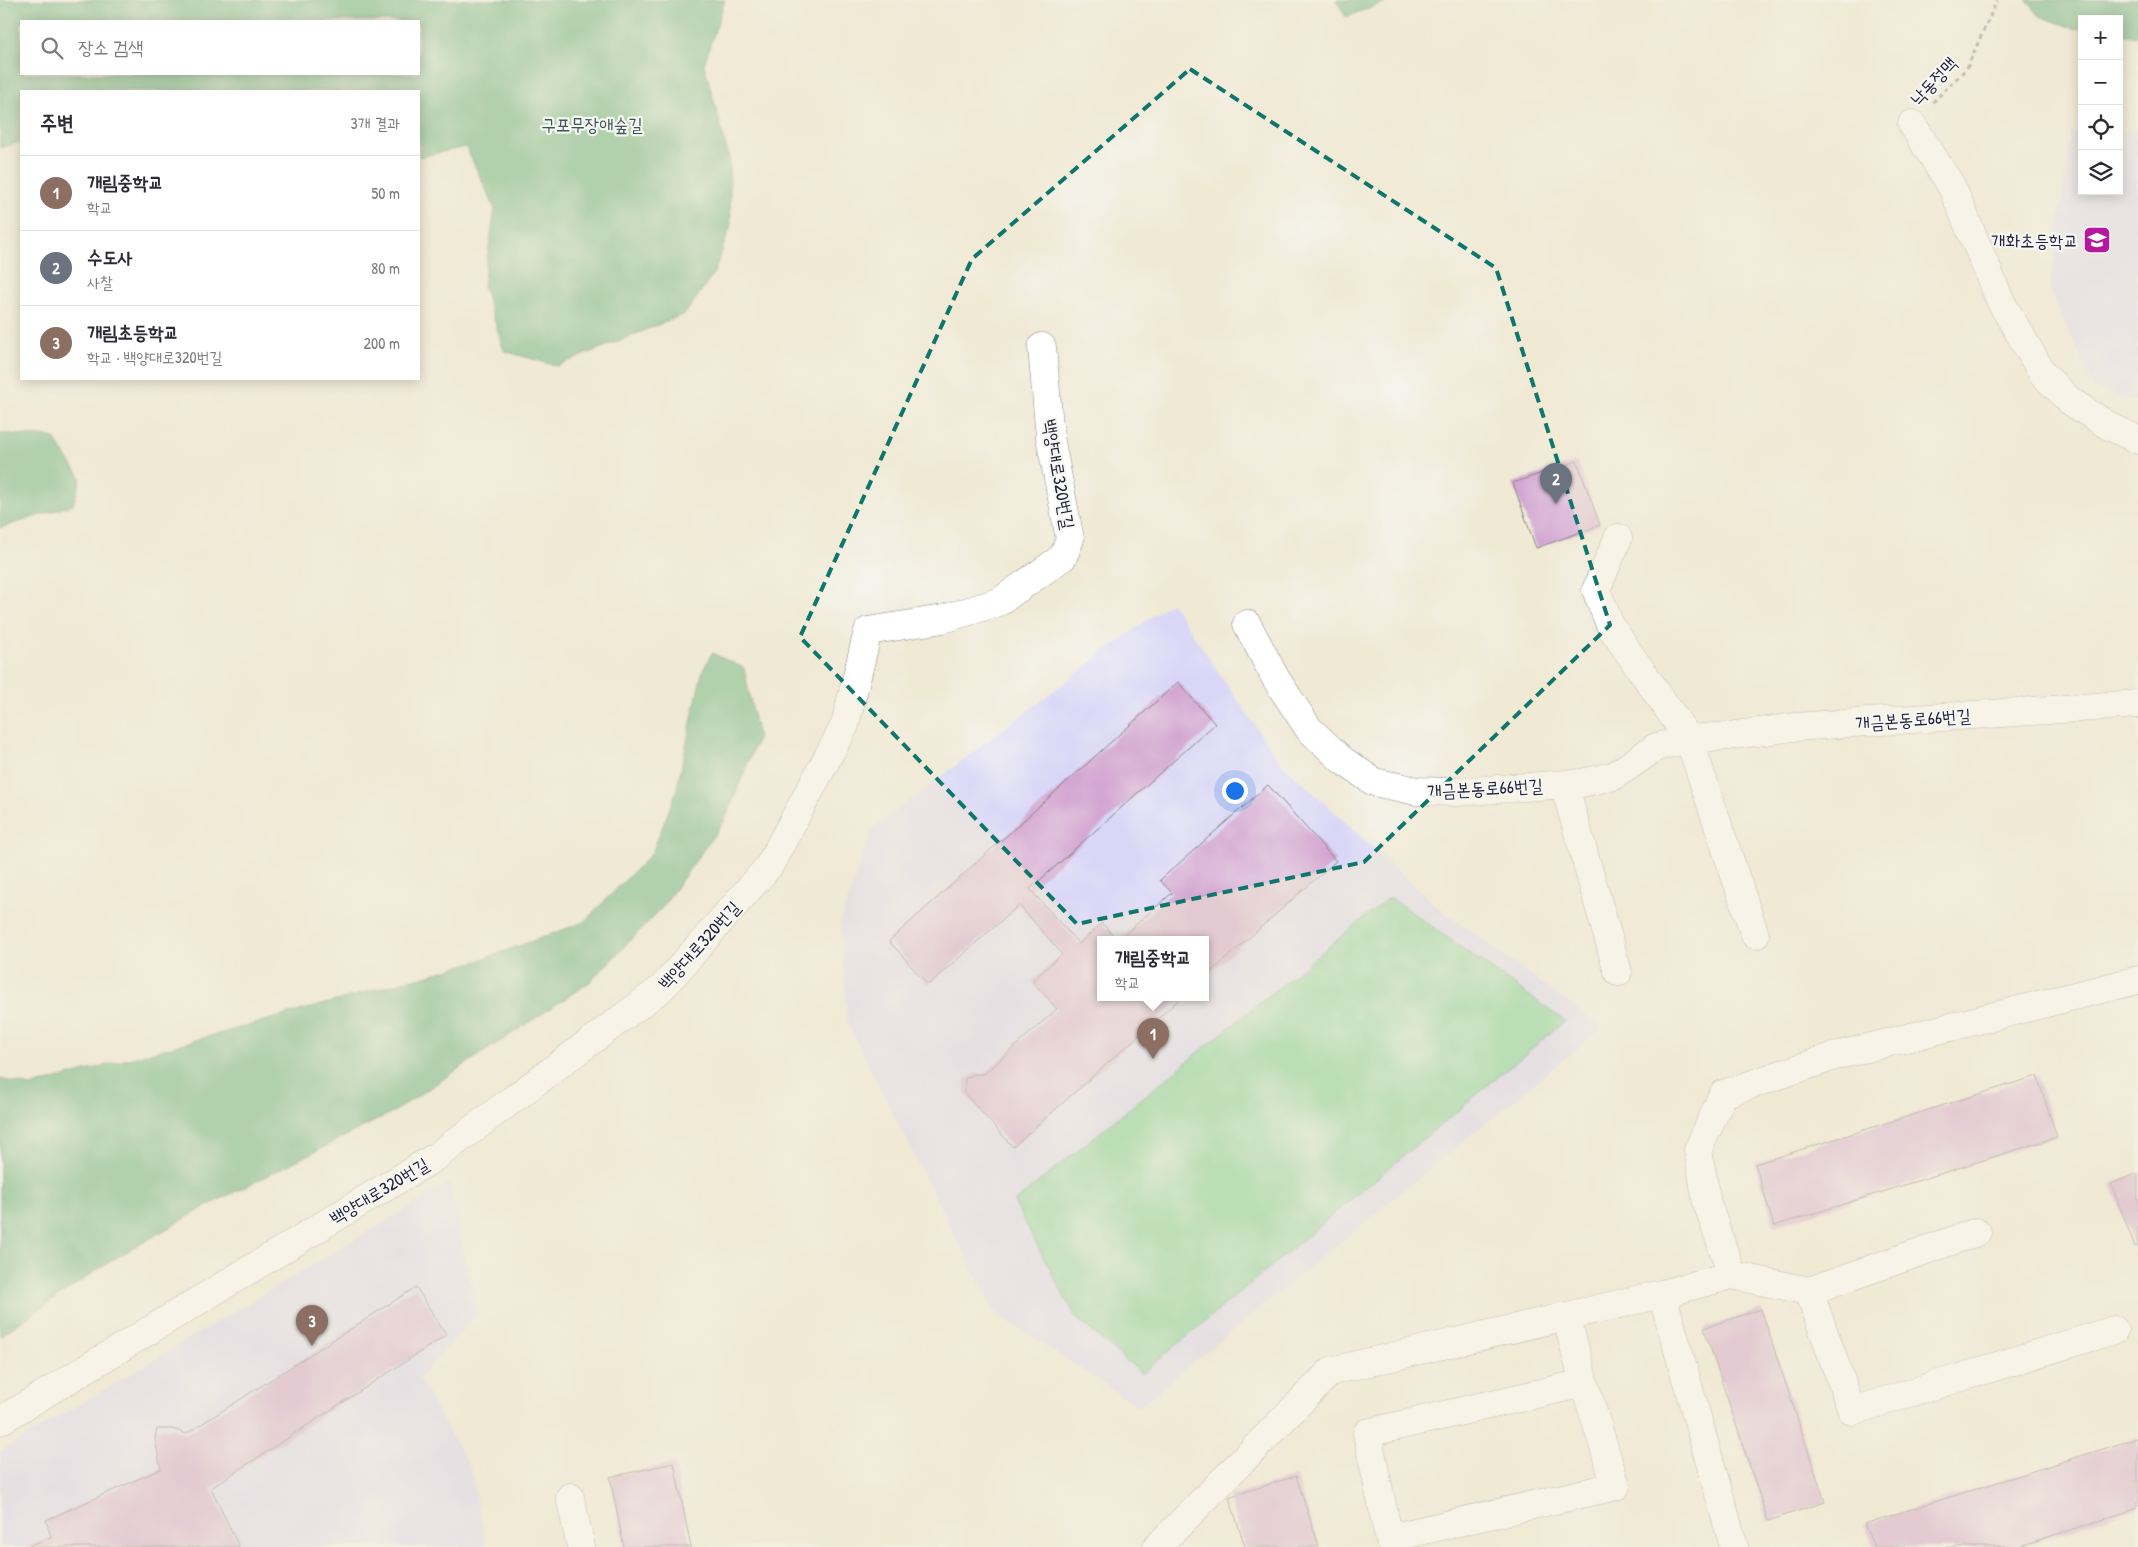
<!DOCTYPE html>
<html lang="ko">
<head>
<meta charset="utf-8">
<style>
	body { margin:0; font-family:"Patrick Hand","Poor Story",sans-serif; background:#f2f2f3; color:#2b2b33 }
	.controls { position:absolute; right:15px; top:15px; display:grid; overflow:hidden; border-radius:0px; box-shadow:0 2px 12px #0003 }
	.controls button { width:45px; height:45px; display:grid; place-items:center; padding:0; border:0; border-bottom:1px solid #e1e1e2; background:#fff; color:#2b2b33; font:25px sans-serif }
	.you { position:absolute; left:1234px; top:790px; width:18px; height:18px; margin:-12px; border:4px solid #fff; border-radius:50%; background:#1a73e8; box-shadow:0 0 0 8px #1a73e833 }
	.badge { display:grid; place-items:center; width:32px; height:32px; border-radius:50%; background:#0b8043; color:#fff; font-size:16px; font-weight:700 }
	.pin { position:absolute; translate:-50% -41px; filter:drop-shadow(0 1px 2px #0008) }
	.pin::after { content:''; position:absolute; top:26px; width:18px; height:15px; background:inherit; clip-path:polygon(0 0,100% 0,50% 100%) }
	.popup { position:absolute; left:1097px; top:936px; width:112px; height:65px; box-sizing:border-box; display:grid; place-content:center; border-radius:0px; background:#fff; filter:drop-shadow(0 1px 4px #0005); font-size:16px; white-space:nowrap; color:#7c7c81 }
	.popup b { font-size:19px; color:#2b2b33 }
	.popup::after { content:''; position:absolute; left:50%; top:100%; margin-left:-10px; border:10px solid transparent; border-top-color:#fff }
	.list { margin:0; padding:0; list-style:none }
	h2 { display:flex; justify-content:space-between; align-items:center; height:65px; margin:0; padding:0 20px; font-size:21px }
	h2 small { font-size:16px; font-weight:400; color:#7c7c81 }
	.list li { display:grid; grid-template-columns:32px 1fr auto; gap:15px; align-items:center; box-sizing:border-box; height:75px; padding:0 20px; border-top:1px solid #e1e1e2 }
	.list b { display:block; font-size:19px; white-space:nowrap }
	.list p { margin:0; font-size:16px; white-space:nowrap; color:#7c7c81 }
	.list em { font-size:16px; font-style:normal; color:#7c7c81 }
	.icon { flex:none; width:28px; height:28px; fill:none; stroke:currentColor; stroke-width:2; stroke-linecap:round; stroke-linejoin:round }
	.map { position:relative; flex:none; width:2138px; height:1547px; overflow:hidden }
	.search { position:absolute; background:#fff; box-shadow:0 2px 12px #0003; left:20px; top:20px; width:400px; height:55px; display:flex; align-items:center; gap:12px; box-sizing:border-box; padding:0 18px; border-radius:0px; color:#7c7c81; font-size:19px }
	.panel { position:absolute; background:#fff; box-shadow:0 2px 12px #0003; left:20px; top:90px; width:400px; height:290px; border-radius:0px }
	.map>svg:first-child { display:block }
</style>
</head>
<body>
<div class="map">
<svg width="2138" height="1547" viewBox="0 0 2138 1547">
	<rect width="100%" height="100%" fill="#f6f6f2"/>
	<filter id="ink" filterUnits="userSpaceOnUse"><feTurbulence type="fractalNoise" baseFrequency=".02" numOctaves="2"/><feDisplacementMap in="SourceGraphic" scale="10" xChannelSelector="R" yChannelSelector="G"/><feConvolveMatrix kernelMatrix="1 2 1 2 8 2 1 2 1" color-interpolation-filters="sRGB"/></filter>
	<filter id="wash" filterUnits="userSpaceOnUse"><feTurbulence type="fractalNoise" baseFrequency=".0096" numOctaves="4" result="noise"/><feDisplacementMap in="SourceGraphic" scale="20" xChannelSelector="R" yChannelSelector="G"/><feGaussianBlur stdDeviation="1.12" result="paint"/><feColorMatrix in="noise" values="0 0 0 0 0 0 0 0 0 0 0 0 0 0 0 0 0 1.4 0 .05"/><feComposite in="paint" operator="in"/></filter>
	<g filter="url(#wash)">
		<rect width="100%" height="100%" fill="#f0e9d4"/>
		<path fill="#d9d6f7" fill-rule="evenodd" d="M2071,132H2082V191H2119V132H2138V403L2095,389L2050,289Z
			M1171,602L1279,761L1439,908L1602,1028L1139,1407L994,1312L848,1025L840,923L872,829ZM1100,940H1206V998H1100Z
			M449,1183L477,1313L419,1379L471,1469L486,1547H0V1452Z"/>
		<path fill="#7cd092" stroke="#4f7966" d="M1390,897L1565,1021L1142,1374L1076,1318L1014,1202Z"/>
		<path fill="#65b27c" stroke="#446a5c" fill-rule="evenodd" d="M0,0H725L704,64L729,157L731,225L714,273L685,314L557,366L504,351L483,285L495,209L466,147L419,157V91H21V142L0,148ZM419,21V74H21V21Z
			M1336,0H1391L1346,17Z
			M2026,0H2138V37L2119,34V19H2082V29L2072,28L2040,16Z
			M0,433L53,437L81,478L73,505L0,528Z
			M712,653L744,668L758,738L725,820L660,910L590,982L395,1111L207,1206L109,1262L0,1336V1079L32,1086L478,961L584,922L652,853L676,792L702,672Z"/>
		<g id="blocks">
			<path fill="#d4a7d2" d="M1577,461L1600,525L1536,548L1513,483Z
				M1178,682L1215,724L1030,889L1079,944L1102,923L1117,940H1100V998H1181L1013,1147L965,1094V1079L974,1074H984L1057,1009L1032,981L1062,954L1019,905L928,985L889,941Z
				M1268,785L1336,861L1206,976V940H1118L1172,893L1160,880Z
				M2037,1076L2057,1137L1774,1226L1755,1164Z
				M2138,1173V1246L2135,1247L2111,1184Z
				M416,1287L446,1335L211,1488L239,1547H26L51,1537L46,1520L161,1469L155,1439L157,1429H173L186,1434Z
				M1761,1309L1825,1502L1768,1521L1704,1328Z
				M2138,1438V1508L2017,1547H1874L1864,1524Z
				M674,1463L691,1547H624L610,1477Z
				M1296,1476L1319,1547H1245L1229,1497Z"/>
		</g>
	</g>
	<g filter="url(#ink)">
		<use href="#blocks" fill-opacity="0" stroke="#898688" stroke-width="1"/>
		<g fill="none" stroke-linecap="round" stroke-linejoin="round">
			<g stroke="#898688" stroke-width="29">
				<path id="minor" d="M1912,124L1952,187L2001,302L2043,374L2070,401L2107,425L2138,440
					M1618,538L1596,590L1611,627L1689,739L1755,935
					M1247,624L1276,679L1309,729L1342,760L1374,782L1417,791L1457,792L1581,783L1614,776L1656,747L1689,739L1728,736L1794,727L2138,704
					M1564,784L1618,972
					M1732,1275L1707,1203L1698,1150L1723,1094L1835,1056L2138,980
					M1809,1291L1852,1411L2114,1330
					M1662,1294L1734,1547
					M1566,1316L1584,1383L1367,1433L1389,1538L1616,1486L1584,1383
					M0,1421L437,1156L662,988L769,866L845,725L868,631L943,619L999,602L1063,557L1070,539L1050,437L1042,347
					M570,1497L581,1547
					M1157,1547L1331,1371L1662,1294L1732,1275L1809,1291L1977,1232"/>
			</g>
			<path stroke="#898688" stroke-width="3" stroke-dasharray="4 4" stroke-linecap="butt" d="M1933,102L1967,68L1997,0"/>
			<use href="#minor" stroke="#fff" stroke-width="28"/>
		</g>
	</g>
	<path d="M0 0H2138V1547H0ZM1190,69L1496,268L1610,625L1364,862L1077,924L800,637L972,259Z" fill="#f0e9d4" fill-opacity=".55" fill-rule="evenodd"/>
	<path fill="none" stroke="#0f766e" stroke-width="4" stroke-dasharray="10 6" stroke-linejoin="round" d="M1190,69L1496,268L1610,625L1364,862L1077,924L800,637L972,259Z"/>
	<defs>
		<g id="school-square" transform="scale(1.4375)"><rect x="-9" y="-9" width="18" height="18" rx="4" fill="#b5179e" stroke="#f6f6f2"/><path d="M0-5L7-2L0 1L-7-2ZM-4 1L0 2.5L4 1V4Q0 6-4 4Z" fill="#fff"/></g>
	</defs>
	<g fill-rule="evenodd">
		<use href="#school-square" x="2097" y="240"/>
	</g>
	<g text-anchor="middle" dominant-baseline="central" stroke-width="4.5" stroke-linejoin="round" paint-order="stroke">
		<g font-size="18" fill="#22223b" stroke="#f6f6f2">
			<text transform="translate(1933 81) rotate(-47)">낙동정맥</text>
			<text transform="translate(1059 474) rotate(80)">백양대로320번길</text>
			<text transform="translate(1913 719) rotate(-4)">개금본동로66번길</text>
			<text transform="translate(1485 788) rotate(-3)">개금본동로66번길</text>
			<text transform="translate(699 945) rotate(-48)">백양대로320번길</text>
			<text transform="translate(379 1191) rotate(-31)">백양대로320번길</text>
		</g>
		<g font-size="18" fill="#3d5655" stroke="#f6f6f2">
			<text x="592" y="124">구포무장애숲길</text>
		</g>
		<g font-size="18" fill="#22223b" stroke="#f6f6f2" text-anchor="end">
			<text x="2078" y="240">개화초등학교</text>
		</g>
	</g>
</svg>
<div class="controls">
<button>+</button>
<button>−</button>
<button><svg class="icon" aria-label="locate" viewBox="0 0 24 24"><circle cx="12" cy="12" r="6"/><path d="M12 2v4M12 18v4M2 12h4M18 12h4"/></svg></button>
<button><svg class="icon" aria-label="layers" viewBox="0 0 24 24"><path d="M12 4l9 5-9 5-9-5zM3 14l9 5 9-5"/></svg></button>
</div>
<div class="you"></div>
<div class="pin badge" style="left:1153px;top:1059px;background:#8d6e63">1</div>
<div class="popup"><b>개림중학교</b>학교</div>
<div class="pin badge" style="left:1556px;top:504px;background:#6b7280">2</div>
<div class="pin badge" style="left:312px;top:1346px;background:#8d6e63">3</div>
<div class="search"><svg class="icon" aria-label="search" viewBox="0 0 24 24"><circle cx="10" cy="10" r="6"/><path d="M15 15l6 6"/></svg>장소 검색</div>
<section class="panel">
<h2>주변<small>3개 결과</small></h2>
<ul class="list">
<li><span class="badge" style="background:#8d6e63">1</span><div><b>개림중학교</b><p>학교</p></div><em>50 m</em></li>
<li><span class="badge" style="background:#6b7280">2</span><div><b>수도사</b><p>사찰</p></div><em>80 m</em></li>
<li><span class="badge" style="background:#8d6e63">3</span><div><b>개림초등학교</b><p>학교 · 백양대로320번길</p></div><em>200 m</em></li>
</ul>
</section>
</div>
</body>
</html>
